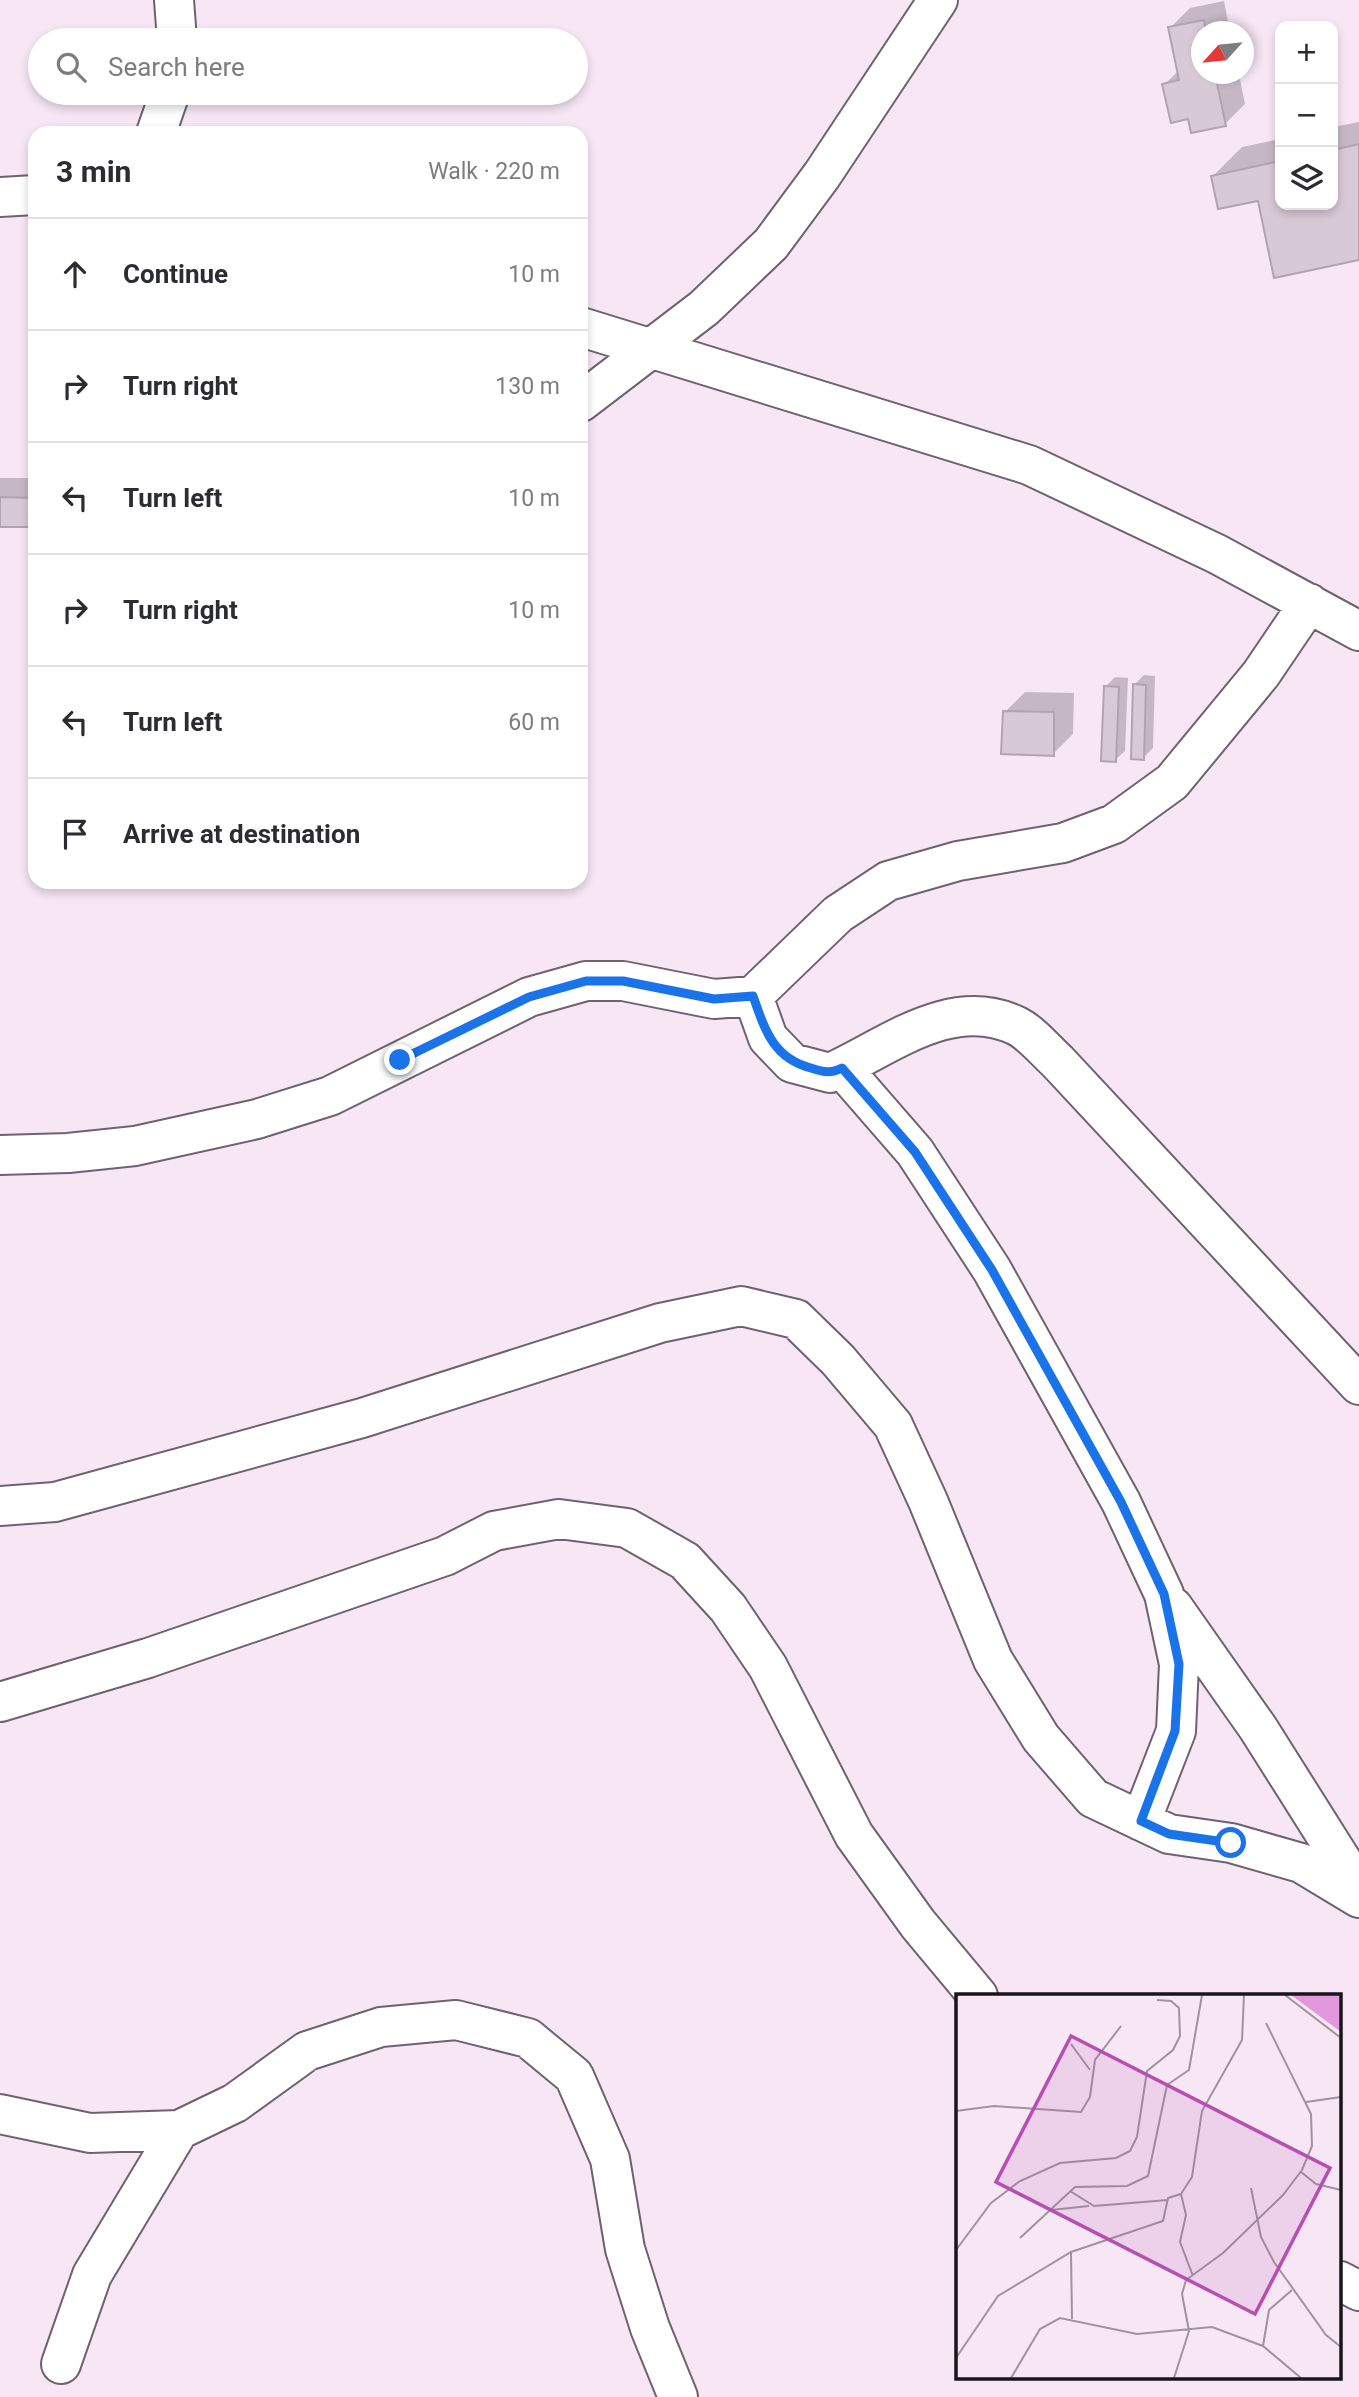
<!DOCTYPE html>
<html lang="en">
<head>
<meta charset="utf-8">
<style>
	body { margin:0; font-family:Roboto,sans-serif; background:#f7f7f7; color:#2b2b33 }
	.controls { position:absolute; right:21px; top:21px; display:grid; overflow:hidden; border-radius:14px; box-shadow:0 4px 10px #0003 }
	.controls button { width:63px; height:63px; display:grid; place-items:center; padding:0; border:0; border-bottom:2px solid #e1e1e2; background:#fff; color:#2b2b33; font:35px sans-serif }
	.compass { position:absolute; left:1191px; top:21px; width:63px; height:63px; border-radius:50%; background:#fff; box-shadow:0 4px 10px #0003; rotate:243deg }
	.stop { position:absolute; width:21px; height:21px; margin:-16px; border:5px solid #1a73e8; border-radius:50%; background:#fff }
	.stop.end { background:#1a73e8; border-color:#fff; box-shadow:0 2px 7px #0008 }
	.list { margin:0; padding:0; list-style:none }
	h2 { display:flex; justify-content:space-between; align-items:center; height:91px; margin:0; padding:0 28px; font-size:30px }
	h2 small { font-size:23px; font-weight:400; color:#7c7c81 }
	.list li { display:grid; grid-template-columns:46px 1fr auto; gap:21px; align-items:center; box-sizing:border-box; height:112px; padding:0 28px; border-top:2px solid #e1e1e2 }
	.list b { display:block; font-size:26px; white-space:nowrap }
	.list em { font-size:23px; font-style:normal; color:#7c7c81 }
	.icon { flex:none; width:38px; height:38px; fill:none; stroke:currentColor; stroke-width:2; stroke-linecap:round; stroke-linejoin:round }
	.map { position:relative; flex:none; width:1359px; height:2397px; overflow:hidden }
	.search { position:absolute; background:#fff; box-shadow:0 4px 10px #0003; left:28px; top:28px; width:560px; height:77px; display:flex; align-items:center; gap:18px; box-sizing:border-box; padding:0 24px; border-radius:38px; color:#7c7c81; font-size:26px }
	.panel { position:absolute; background:#fff; box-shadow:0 4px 10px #0003; left:28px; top:126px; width:560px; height:763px; border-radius:21px }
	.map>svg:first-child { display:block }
</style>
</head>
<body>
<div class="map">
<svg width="1359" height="2397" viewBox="0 0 1359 2397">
	<rect width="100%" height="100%" fill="#f7e7f5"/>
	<path fill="#0003" d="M1224,1L1230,32H1202V74H1239L1245,104L1225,124L1189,117L1164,85L1179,70L1170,28L1190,8Z
		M1359,122V258L1260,199L1213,176L1242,147L1280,139V205H1333V127Z
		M0,478H35V525H0Z
		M1144,675L1155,676L1153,748L1143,758L1134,685Z
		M1115,677L1128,678L1125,751L1115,760L1105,687Z
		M1025,692L1074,693L1073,734L1053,754L1005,712Z"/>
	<path fill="#d8c9d6" stroke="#b2a3b0" stroke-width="2" d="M1204,20L1206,32H1202V74H1215L1226,126L1191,133L1188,119L1171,123L1162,84L1179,80L1168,27Z
		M1359,144V260L1274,278L1258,201L1218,209L1211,176L1280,161V205H1333V150Z
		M0,497L35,498V527H0Z
		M1133,684L1146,685L1144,760L1131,759Z
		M1104,686L1119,687L1116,762L1101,761Z
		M1003,711L1054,712V756L1001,754Z"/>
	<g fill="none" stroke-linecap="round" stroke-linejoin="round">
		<g stroke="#6f626e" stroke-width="42">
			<path id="minor" d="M174,0L177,40
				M156,133L170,93
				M0,197L35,195
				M581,327L1029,465L1217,554L1359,631
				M581,402L704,308L771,244L822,175L938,0
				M753,996L768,1038L792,1063L830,1073C888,1047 951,994 1017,1026C1031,1033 1046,1051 1058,1062L1359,1385
				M842,1068L915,1152L992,1270L1121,1502L1164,1594L1179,1664L1176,1731L1141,1821
				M0,1155L68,1153L135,1146L257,1119L330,1096L529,997L586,981H623L714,999L753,996L838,914L888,881L958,861L1063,843L1114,824L1172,782L1261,674L1309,603
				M0,1506L55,1502L362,1418L660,1323L741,1306L796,1319L838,1360L893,1425L928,1501L993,1660L1041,1738L1093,1798L1169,1834L1231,1843L1301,1863L1359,1898
				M1173,1607L1258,1728L1359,1888
				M0,1702L148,1658L445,1556L494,1531L559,1519L627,1528L685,1561L728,1608L768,1667L854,1835L918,1924L978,1996
				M0,2114L90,2133L179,2130L235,2103L307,2051L381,2027L456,2020L528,2038L574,2076L610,2159L625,2249L650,2328L678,2397
				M1340,2281L1359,2291
				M61,2364L92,2275L179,2130"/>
		</g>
		<use href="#minor" stroke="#fff" stroke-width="38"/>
	</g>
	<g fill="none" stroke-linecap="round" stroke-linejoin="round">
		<path stroke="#1a73e8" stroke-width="9" d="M400,1060L529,997L586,981H623L714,999L753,996C765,1030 773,1058 811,1068C824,1072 830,1074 842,1068L915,1152L992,1270L1121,1502L1164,1594L1179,1664L1175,1731L1141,1821L1169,1834L1231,1843"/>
	</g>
	<g transform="translate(956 1994)">
		<rect width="385" height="385" fill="#f7e7f5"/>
		<path d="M335,1H385V38Z" fill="#e199db"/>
		<path fill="none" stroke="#9f939d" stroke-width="2" d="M329,1L385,44M115,50L134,76M350,108L385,103M0,117L38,112L125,118L134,103L139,66L165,32M345,178L360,190L385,196M295,194L305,243L318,268L370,341L385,353M114,197L138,212L212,206M95,216L133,212M64,244L119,193L171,192L192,182L211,91L233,76L246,1M0,256L35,209L64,187L104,169L160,164L174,157L181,143L191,77L217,56L224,42L223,14L215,7L201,6M115,258L116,325M237,282L224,248L230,221L225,200L236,183L246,117L286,46L288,1M307,352L313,316L336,296M0,364L42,302L115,258L207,227L212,204L225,200M55,384L84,335L104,324L181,340L256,333L307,352L345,384M218,384L233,337L226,300L230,286L267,259L327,201L346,176L356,152L355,120L310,29"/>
		<path fill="#b74eb1" fill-opacity="0.15" stroke="#b74eb1" stroke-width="3.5" d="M115,42L374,174L299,320L40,188Z"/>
		<rect width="385" height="385" fill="none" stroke="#1a151a" stroke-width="3.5"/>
	</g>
</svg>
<div class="controls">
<button>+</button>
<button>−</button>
<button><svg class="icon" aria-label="layers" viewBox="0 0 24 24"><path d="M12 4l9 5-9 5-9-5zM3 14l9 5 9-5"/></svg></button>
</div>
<svg class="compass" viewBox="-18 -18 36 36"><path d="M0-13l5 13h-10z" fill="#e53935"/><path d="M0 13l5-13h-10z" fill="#7c7c81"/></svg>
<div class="stop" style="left:1231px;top:1843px"></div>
<div class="stop end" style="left:400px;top:1060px"></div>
<div class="search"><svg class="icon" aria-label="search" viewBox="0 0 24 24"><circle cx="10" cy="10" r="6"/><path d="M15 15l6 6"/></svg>Search here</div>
<section class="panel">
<h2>3 min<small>Walk · 220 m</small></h2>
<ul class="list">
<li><svg class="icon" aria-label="ahead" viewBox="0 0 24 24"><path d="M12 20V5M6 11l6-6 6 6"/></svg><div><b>Continue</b></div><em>10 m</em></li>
<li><svg class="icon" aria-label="right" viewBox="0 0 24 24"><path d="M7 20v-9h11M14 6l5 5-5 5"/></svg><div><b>Turn right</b></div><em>130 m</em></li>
<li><svg class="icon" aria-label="left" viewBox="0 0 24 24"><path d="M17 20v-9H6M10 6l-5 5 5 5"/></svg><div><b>Turn left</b></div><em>10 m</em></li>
<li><svg class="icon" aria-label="right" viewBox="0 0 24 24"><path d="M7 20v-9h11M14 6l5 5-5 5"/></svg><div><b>Turn right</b></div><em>10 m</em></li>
<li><svg class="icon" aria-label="left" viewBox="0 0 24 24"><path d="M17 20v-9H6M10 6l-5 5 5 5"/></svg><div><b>Turn left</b></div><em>60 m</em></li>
<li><svg class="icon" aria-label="arrive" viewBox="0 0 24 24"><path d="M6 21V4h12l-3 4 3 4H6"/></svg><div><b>Arrive at destination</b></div></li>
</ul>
</section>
</div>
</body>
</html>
